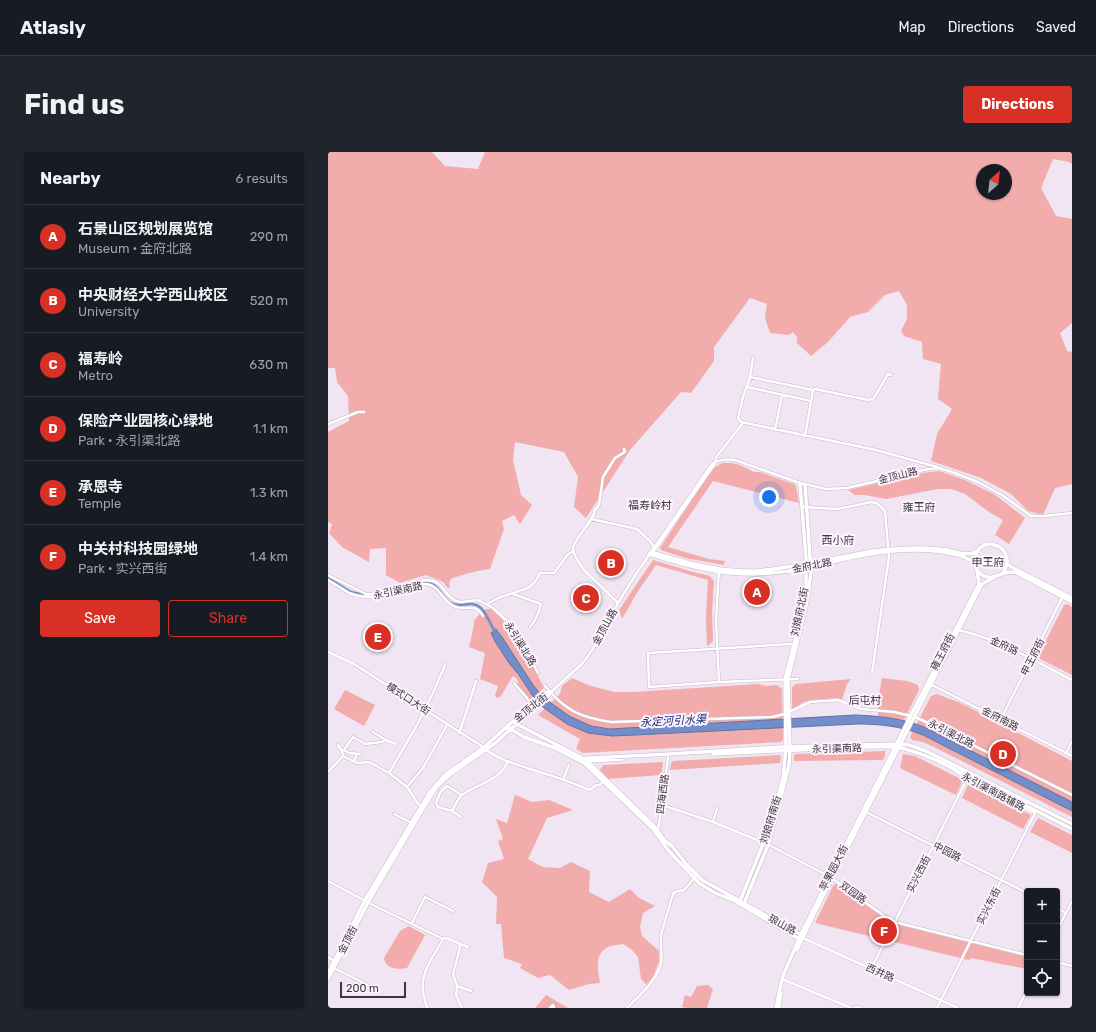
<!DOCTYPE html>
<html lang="en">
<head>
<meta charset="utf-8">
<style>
	body { margin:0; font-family:Rubik,"Noto Sans SC",sans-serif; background:#20242c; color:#f1f3f6 }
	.controls { position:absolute; right:12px; bottom:12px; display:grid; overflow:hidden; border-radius:4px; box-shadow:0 1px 3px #0004 }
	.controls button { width:36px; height:36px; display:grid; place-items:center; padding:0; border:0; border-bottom:1px solid #363941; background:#171b24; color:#f1f3f6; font:20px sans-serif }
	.compass { position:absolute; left:648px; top:12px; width:36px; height:36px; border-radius:50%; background:#171b24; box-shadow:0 1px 3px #0004; rotate:27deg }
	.scale { position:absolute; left:12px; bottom:10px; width:66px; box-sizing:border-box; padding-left:4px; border:2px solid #3b363c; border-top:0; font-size:11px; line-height:14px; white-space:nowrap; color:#3b363c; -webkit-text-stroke:3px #fdf3fe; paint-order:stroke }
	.you { position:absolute; left:441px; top:345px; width:14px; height:14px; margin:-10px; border:3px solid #fff; border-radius:50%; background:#1a73e8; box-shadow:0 0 0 6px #1a73e833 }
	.badge { display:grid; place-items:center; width:26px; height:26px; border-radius:50%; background:#d93025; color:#fff; font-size:13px; font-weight:700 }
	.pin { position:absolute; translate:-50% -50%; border:2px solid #fff; box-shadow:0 1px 4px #0006 }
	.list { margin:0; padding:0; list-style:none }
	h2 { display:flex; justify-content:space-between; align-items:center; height:52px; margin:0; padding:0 16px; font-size:17px }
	h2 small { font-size:13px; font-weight:400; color:#9ea1a6 }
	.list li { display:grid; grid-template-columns:26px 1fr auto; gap:12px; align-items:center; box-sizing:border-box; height:64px; padding:0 16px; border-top:1px solid #363941 }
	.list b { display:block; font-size:15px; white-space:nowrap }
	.list p { margin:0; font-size:13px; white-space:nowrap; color:#9ea1a6 }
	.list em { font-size:13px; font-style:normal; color:#9ea1a6 }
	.actions { display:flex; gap:8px; padding:12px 16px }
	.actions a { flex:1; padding:9px 0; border:1px solid #d93025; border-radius:4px; text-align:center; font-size:14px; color:#d93025 }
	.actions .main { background:#d93025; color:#fff }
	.icon { flex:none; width:22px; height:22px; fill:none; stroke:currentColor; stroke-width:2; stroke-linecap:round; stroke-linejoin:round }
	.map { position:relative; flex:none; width:744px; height:856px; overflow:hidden; border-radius:4px }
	header { display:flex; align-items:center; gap:24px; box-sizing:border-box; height:56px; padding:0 20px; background:#171b24; border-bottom:1px solid #363941 }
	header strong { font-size:19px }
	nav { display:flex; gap:22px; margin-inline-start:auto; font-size:14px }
	.intro { display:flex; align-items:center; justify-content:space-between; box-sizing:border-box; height:96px; padding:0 24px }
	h1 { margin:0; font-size:28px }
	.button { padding:10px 18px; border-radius:4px; background:#d93025; color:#fff; font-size:14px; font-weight:700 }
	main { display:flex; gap:24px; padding:0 24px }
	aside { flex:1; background:#171b24; border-radius:4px; box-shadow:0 1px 3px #0004 }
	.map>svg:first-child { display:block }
</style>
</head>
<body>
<header>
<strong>Atlasly</strong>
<nav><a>Map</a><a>Directions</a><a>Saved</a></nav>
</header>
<div class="intro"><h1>Find us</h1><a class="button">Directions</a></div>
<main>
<aside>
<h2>Nearby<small>6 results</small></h2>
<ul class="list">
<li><span class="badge">A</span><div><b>石景山区规划展览馆</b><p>Museum · 金府北路</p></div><em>290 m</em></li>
<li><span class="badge">B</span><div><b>中央财经大学西山校区</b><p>University</p></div><em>520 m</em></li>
<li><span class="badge">C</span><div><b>福寿岭</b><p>Metro</p></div><em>630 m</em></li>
<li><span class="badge">D</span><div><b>保险产业园核心绿地</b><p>Park · 永引渠北路</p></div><em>1.1 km</em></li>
<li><span class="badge">E</span><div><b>承恩寺</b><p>Temple</p></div><em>1.3 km</em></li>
<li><span class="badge">F</span><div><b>中关村科技园绿地</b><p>Park · 实兴西街</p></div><em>1.4 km</em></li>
</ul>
<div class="actions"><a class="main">Save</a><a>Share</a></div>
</aside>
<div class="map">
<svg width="744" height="856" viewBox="0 0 744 856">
	<rect width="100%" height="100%" fill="#f1e5f3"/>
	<path fill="#f2acac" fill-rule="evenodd" d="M0,0H104L117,14L150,17L157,0H744V12L741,10L725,7L713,36L728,64L744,67V171L732,181L739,199L744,200V332L727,336L715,363L700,359L683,342L653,326L603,309L609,282L624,257L610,247L613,212L595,207L594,190L576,184L573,179L579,167V153L571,139L557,143L540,160L522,165L500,190L483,204L469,191V185L465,180L461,183L442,181L437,166L439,152L422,146L386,195V209L363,241L353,240L302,298L258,366L246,355L250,325L236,300L187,290L185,308L193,343L204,353L192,372L186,363L174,369L176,377L162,417L149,419L124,426L121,431L122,436H120L115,430L98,423L72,431L58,423V396L42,397L41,410L14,395L1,381L4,372L0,370V280L21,269L20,244L9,230L7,216H0ZM654,18H678V42H654Z
		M394,311H404L412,313L426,320H432L466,332L468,334L471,351L385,329L340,395L381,407L397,409L396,413L357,406L333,398L332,396L381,322L386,316Z
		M611,319L637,328L666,342L697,366L681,392L667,383L675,368L661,360L637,342L623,337H610L558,347L537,343H527L520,338L590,322L602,320Z
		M325,408L365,420L382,424L386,429L384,460L385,489L381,493L379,494L378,466L380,428L328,413L310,439L294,467L291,458Z
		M739,452L744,455V523L712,507L711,502L736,453Z
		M158,457H163L174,467L201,506L216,536L201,548L189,533L190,530L189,527L185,524L173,544L169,546L167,544L170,534L152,527L157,501L141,495L146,473V469L153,460Z
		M244,526L263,534L286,540H305L430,532L438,534L449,533L454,537L455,588L453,590L255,601L248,597L252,587L210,563L232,542L234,534Z
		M554,526L579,529L590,533L591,538L576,568L550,564L551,543Z
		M523,527L519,532L514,548L510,546L483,548L476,550L464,558V535L468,532Z
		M17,538L47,553L36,574L6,557Z
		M609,542L619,546L631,550L744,609V665L606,595L595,590L584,588L582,585L603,544Z
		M557,599V604L555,608L466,609V603L468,602Z
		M575,602L587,604L635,628L628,643L572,616Z
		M452,603L453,605L452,611L342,618L343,611L345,609Z
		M335,610L333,623L280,627L272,618L275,613Z
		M642,632L703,663L695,677L634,646L640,633Z
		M187,643L204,650L221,648L245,658L219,666L200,707L215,715L232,716L243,710L262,719L261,740L281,750L302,737L311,746L327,754L315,761L312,775L314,784L331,799V809L324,828L318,832L313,827L310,805L303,797L295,792C291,793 286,793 282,794C265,802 270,816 272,831L261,832L241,838L222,823L210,826L192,816L194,812L176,806L173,772H168L169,745L154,730L160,711L176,707L170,689L175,687L168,667L179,671Z
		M710,666L744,683V701L702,680Z
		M508,732L563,771L699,805V817L643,806L641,808L487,771L505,734Z
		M81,774L97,783L79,816C71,818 57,817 56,806L72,779Z
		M380,833L385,837L379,856H358L354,855L357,843L363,845L369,834Z
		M218,843L240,856H207Z"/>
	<path fill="#738dcb" stroke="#6273a0" d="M168,477L174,485L205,533L210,539L223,551L241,564L263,574L282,577L527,563C551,564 575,566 598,576L744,650V659L595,583C573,574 551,572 529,572L307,583L284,584L260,581L239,572L216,556L204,543L191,523L181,511L168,491L163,481Z"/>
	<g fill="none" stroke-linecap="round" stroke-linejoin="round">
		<path stroke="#738dcb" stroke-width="2.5" d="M0,426L23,440L37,443
			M94,431C110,428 113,445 123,451C133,457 144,447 153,456C158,461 163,473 167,480
			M56,442L88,432"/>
		<g stroke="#c6bac7" stroke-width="3.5">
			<path id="minor" d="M425,206L422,225L415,245L410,266L413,270L548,298L609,315
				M422,225L485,238L487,237L540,248L544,247L546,246L560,222L563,223
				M419,235L483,249
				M0,272L30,260H36
				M447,278L454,243
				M477,284L485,238
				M474,355L509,357L544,350L550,352L557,359L561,405L544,521
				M263,367L309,377L322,389L326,395
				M323,401L329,395L386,313L389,304L415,271
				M391,418L388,468L391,530
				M0,423L38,442H45L56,440L96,428L106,429L112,433L121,444L128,449L133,450L149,448L152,449L165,456L179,469L197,496L210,521
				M0,428C7,432 14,437 21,441C38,448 55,444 72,439C78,437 89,432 95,432C112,431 114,451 128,455C140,459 147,450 155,464
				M185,442L213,452C211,461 208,468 202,475
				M290,451L256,418L247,404L245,397L246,393L249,387L260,372L266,362V359L271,353L275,325L287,306L297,300L296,297
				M159,452L170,446L200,436L207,430L212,421H226L240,402L246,399
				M630,478C671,487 707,509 744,528
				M465,493L462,492L320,501L321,535L391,530L470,527
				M0,500L26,512L152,593C171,610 195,614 218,622C232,626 247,632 262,638L268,633H272L275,629
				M186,531L199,546L203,553
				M602,532L744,604
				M217,534C238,559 251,565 283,570L444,565L457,562
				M223,540L247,518L255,511L262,501L271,487L290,451L308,422L384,312C391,307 399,307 407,308L472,331L498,337L519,336L600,317L611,316L624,320L650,330L674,343L703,364H716L744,361
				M461,560L482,550L510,548L525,554L533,557L566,560L583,564
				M587,565L611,576L744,643
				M673,567L735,444
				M45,580L58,588L68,592
				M131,581L136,567L148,529
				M10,593L14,599L15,604L29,611L41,610L61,621L79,635L90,652L94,654
				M738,601L744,589
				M32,602L21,601L16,598L25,585L37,592L54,590L58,588
				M26,609L29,602
				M627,619L639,627L704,660L708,659
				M0,620L15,604
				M61,621L89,573L105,541L117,513
				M235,628L241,613
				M79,635L95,616L119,573
				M334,653L385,670L441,693L502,725L562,768L567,770L699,803
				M124,659L110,655L108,651L113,639L119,634L134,643
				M538,660L699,741
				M66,662L84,671
				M133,665L124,659C127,654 130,646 134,643C149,632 173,628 180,609
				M385,670L389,656
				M330,678L334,653L340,605
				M0,729L45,753L115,787
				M729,756L738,761
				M84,771L97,745L125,759
				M729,779L744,749
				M475,786L630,856
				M115,787L118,786L140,795
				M133,792C130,802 128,812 125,822L129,834L143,839
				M0,805L6,809
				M729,810L744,814
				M6,816L40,833
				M543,817L639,627
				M454,827L523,856
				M129,834L128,843L134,856
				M99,856C98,851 96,846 95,840C92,819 106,805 115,787
				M222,856L225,853L226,856
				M299,856C312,843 327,830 333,812C335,803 332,793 333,784C336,770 341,756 345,742L347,740L356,738L369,723
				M526,856L529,855L533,856
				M609,856L708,659
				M690,856L699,838"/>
		</g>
		<g stroke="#c6bac7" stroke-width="4.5">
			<path id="major" d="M323,400C353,409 383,418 415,419C433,420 450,416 467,414C493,409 519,404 545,399C570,396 595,394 619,398C629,400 641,405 649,399
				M321,402C356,413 391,423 428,422C446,421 465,419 483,416C493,414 502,411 512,408C546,400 581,395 615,400C626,402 637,403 646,411
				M679,412L687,417L744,446
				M675,421C679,414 681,408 677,401C675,397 671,394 667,393C647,386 637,419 659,425C666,427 671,422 677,421C680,420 683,420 687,420L744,450
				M185,570L256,607L262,612L326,674L337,689L344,694L359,713L374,728L470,781L474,785
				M179,575L196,585L227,596L256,611L325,677L340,698L371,731L387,741L407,749L471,787H473
				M385,602C423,600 462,598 500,597C524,597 550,592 573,596C585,599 596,603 608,608L744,677
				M256,611V607L261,606L342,602L453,595L569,592L581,593L600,600L744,672
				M256,611L261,609L295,607
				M411,752L439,682L455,626L458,595L457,527L476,454L478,433V406L472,331
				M415,754L440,693L451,653L461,613L462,598L460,527L479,450L483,420L477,332
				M469,798L489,756L654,432L665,426
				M0,821L37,748L102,640L118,622L155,596L206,551L218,541L222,540
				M0,827L43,745L96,655L108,636L115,629L124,621L166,592L220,544L223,540
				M451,855L453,840
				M448,856L452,836L455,824L474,780L582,565L651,432L649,418"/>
		</g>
		<use href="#minor" stroke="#fff" stroke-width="2.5"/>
		<use href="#major" stroke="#fff" stroke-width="3.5"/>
	</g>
	<g text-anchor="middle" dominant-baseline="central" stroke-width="4" stroke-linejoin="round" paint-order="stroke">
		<g font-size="10" fill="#3b363c" stroke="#fdf3fe">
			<text transform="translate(570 324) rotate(-14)">金顶山路</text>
			<text transform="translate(484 414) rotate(-11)">金府北路</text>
			<text transform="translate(70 439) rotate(-12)">永引渠南路</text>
			<text transform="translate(472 460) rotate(-78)">刘娘府北街</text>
			<text transform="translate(277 475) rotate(-61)">金顶山路</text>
			<text transform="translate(192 492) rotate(58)">永引渠北路</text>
			<text transform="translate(676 494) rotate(25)">金府路</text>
			<text transform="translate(615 500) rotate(-63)">雍王府街</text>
			<text transform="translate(705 505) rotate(-63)">申王府街</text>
			<text transform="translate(80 547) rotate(33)">模式口大街</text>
			<text transform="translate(203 556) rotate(-38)">金顶北街</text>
			<text transform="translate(672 567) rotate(27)">金府南路</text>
			<text transform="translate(623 582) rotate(27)">永引渠北路</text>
			<text transform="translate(509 597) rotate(-2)">永引渠南路</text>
			<text transform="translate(665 640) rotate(28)">永引渠南路辅路</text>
			<text transform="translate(335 642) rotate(-83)">四海西路</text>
			<text transform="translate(443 668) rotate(-73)">刘娘府南街</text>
			<text transform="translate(619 700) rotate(27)">中园路</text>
			<text transform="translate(506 716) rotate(-63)">苹果园大街</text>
			<text transform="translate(591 722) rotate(-63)">实兴西街</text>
			<text transform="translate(525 741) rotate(36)">双园路</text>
			<text transform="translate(661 754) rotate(-63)">实兴东街</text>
			<text transform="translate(454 773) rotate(29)">琅山路</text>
			<text transform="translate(20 788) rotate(-63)">金顶街</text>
			<text transform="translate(552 821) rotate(24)">西井路</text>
		</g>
		<g font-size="11" fill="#3b363c" stroke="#fdf3fe">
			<text x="322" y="353">福寿岭村</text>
			<text x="591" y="355">雍王府</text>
			<text x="510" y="388">西小府</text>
			<text x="660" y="410">申王府</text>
			<text x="537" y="548">后屯村</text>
		</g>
		<g font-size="11" font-style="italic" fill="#152c75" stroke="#fdf3fe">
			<text transform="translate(345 569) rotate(-3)">永定河引水渠</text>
		</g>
	</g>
</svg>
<div class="controls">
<button>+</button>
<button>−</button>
<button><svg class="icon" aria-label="locate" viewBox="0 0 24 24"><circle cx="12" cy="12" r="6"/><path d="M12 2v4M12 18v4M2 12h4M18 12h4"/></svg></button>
</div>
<svg class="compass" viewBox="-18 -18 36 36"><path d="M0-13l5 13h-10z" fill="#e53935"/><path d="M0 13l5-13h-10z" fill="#9ea1a6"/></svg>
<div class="scale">200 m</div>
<div class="you"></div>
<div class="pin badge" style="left:429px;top:440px">A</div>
<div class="pin badge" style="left:283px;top:411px">B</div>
<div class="pin badge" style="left:258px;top:446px">C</div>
<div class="pin badge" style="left:675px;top:602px">D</div>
<div class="pin badge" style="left:50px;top:485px">E</div>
<div class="pin badge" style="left:556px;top:779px">F</div>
</div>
</main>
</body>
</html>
